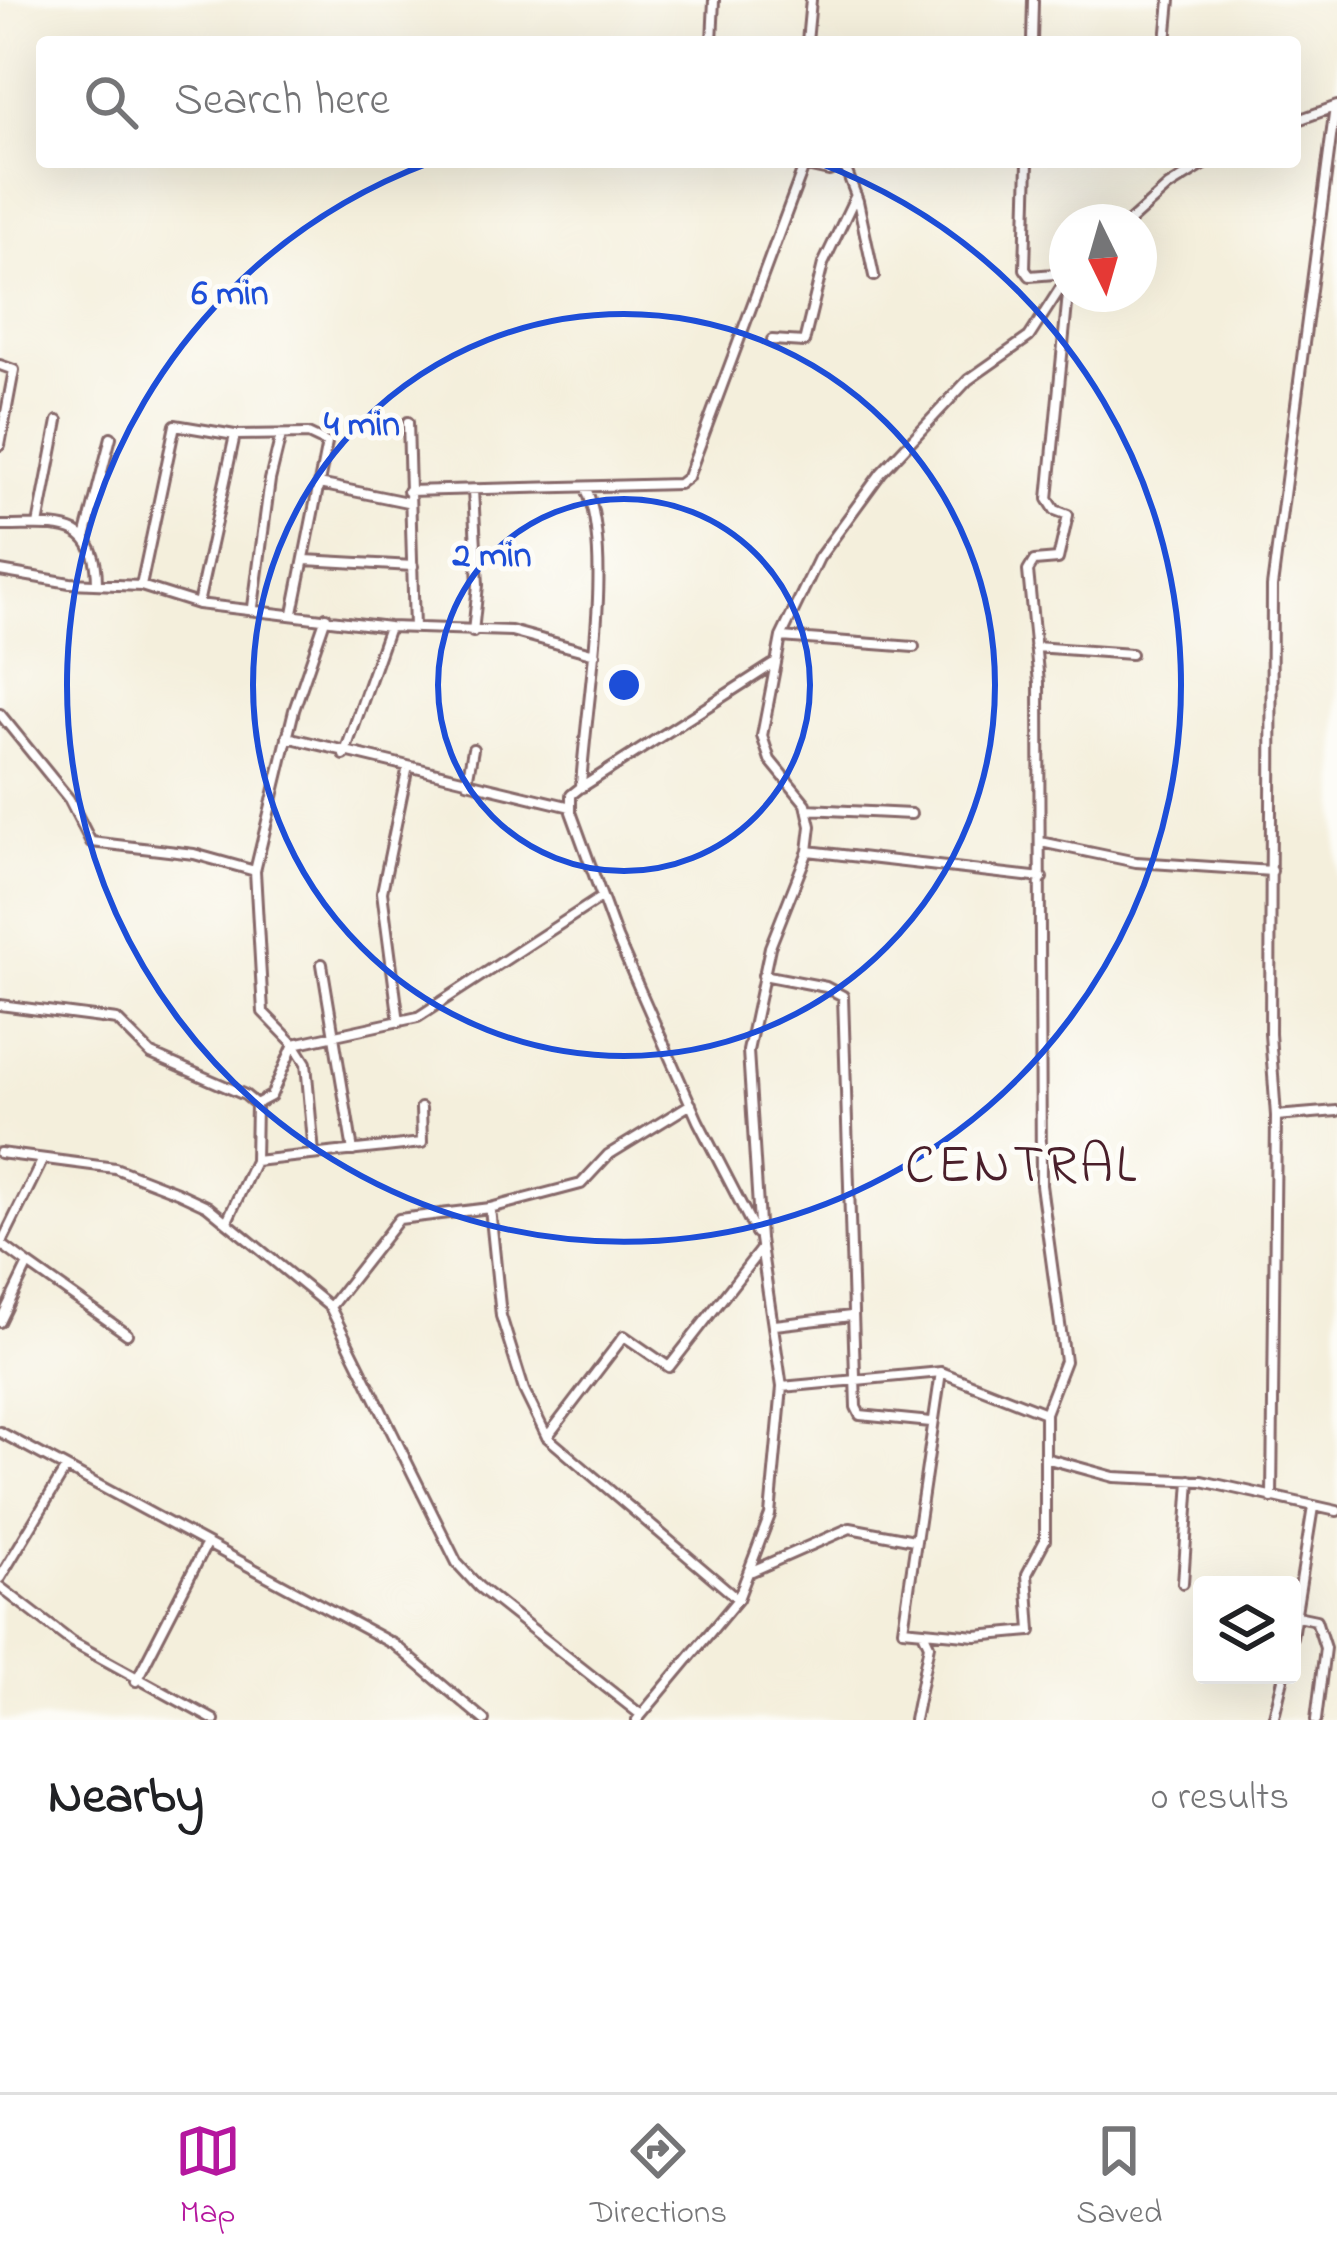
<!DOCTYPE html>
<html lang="en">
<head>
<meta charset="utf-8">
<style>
	body { margin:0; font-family:"Indie Flower",sans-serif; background:#f6f6f6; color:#202124 }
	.controls { position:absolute; right:36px; bottom:36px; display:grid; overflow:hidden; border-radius:12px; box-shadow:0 12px 48px #0002 }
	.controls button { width:108px; height:108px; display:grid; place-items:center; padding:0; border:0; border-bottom:3px solid #e0e0e0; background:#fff; color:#202124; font:60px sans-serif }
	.compass { position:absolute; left:1049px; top:204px; width:108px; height:108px; border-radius:50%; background:#fff; box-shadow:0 12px 48px #0002; rotate:175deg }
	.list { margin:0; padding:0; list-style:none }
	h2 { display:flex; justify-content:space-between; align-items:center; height:156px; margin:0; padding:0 48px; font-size:51px }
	h2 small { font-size:39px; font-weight:400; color:#757577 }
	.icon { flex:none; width:66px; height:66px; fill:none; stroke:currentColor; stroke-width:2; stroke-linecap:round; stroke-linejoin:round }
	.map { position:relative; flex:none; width:1337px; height:1720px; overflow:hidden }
	.search { position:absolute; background:#fff; box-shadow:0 12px 48px #0002; left:36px; right:36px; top:36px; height:132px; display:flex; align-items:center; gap:30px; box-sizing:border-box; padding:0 42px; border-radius:12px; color:#757577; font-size:45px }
	.sheet { height:372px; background:#fff }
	nav { display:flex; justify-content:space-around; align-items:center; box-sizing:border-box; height:168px; border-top:3px solid #e0e0e0; background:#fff; font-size:33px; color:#757577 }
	nav a { display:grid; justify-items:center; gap:6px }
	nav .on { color:#b5179e }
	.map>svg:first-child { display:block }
</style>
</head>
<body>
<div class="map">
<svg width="1337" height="1720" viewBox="0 0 1337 1720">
	<rect width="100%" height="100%" fill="#fdfcf7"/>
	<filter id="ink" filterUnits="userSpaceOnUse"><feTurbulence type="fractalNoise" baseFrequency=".00833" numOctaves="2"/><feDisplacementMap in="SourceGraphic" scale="24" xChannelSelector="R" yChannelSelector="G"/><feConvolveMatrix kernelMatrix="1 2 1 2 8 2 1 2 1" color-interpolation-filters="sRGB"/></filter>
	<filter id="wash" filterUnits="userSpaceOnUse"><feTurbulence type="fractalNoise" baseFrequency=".004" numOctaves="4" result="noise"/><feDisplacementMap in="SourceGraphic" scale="48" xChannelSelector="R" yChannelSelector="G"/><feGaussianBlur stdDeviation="2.7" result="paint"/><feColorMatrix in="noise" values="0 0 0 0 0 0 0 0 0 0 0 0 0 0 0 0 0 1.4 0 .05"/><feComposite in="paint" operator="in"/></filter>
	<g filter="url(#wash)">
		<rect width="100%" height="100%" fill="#f4efdc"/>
	</g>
	<g filter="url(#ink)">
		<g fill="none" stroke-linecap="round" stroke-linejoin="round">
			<g stroke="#866869" stroke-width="14">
				<path id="minor" d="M712,42L714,0
					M807,42L811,0
					M1032,42L1033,0
					M1166,42L1170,0
					M1295,121L1337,106
					M788,162L829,171L844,163
					M1028,162L1025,269L1030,276L1067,273
					M844,164L858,201L874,276
					M1129,222L1168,187L1208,162
					M772,340L804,342L823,264L856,195
					M0,365L14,370L0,445
					M408,422L414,628
					M319,484L407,502
					M586,488C615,558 585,708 581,787L571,795V812L617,938L698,1121L756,1233
					M408,491L679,484L688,477L804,166
					M38,525L58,421
					M0,526C52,527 97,514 97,583
					M85,538L111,437
					M305,560L413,566
					M0,571L70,583L141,586L198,604L389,627L511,631L595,654
					M141,586L175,425L235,435L308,434L327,443L293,613
					M198,604L235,435
					M253,607L270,480L281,435
					M326,617L294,710L255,871L263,1012L294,1044L418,1017L600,898
					M473,632L478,585L473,490
					M781,637L914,647
					M1035,647L1131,654
					M0,714L69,799L91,842L194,854L255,871
					M287,737L466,780
					M473,749L467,782L571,807
					M344,755L389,627
					M582,787L772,665
					M807,809L911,814
					M1041,842L1136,862L1272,871
					M808,851L1042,878
					M322,964L353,1151
					M763,975L826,987L843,996L856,1407L860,1415L931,1422
					M0,1005L117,1020L151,1054L245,1095L256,1104L255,1161L422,1143L421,1108
					M399,1022L382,892L408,766
					M256,1104L271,1096L294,1044L306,1063L314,1154
					M1276,1116L1337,1111
					M0,1153L115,1168L177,1192L207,1206L330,1307L457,1563L479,1587L640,1714
					M490,1208L501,1316L524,1390L547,1437L738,1599
					M227,1221L255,1161
					M28,1264L127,1334
					M330,1307L399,1219L490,1208L581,1184L608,1155L691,1104
					M0,1322L28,1264L1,1244L42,1161
					M775,1325L851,1316
					M941,1372L903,1629L976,1636L1031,1631L1027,1574L1045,1540V1413L1065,1361L1041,1185L1039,683L1028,571L1034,561L1058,559L1068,515L1055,510L1048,499L1068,294
					M782,1387L941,1372L1045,1413
					M0,1432L395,1645L484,1720
					M547,1437L624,1336L669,1367L761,1249
					M1045,1458L1114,1477L1202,1481L1337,1511
					M1272,1498L1276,1116L1270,1034L1272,587L1335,107
					M752,1571L850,1528L914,1540
					M0,1578L66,1468
					M1183,1583L1190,1480
					M0,1587L72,1642L214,1720
					M1297,1616L1316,1620L1325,1648L1316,1720
					M1292,1637L1313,1507
					M136,1681L206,1545
					M637,1720L738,1599L770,1515L782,1387L760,1239L748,1051L770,947L808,851L811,826L806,804L770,760L762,736L781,637L819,558L881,473L968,380L1029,337L1067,278
					M914,1720L929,1645L924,1634
					M1273,1720L1284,1675"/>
			</g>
			<use href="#minor" stroke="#fff" stroke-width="8"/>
		</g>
	</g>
	<g fill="none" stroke="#1d4ed8" stroke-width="6">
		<circle cx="624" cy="685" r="186"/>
		<circle cx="624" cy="685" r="371"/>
		<path d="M819 163A557 557 0 1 1 429 163"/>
	</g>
	<g text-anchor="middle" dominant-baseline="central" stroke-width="10" stroke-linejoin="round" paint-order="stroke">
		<g font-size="54" letter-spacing="3" fill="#4a1f2b" stroke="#fdfcf7">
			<text x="1022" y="1168">CENTRAL</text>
		</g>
	</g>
	<circle cx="624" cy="685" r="18" fill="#1d4ed8" stroke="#fdfcf7" stroke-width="6"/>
	<g font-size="36" text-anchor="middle" font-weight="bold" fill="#1d4ed8" stroke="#fdfcf7" stroke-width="10" stroke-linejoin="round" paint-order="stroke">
		<text x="230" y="304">6 min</text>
		<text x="362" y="435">4 min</text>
		<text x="492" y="566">2 min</text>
	</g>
</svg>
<div class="controls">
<button><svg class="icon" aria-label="layers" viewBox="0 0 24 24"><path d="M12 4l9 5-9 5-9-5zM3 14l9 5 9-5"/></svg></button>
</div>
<svg class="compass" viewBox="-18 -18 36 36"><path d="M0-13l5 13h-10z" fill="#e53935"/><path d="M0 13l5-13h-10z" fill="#757577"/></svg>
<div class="search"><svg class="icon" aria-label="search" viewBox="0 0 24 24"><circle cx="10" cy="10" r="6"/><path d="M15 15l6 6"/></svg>Search here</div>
</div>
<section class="sheet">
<h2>Nearby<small>0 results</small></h2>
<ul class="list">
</ul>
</section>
<nav>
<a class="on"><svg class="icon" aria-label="map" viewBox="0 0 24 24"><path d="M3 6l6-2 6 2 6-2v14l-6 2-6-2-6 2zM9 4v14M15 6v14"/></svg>Map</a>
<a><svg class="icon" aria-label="directions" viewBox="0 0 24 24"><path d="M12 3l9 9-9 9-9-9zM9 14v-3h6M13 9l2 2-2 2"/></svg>Directions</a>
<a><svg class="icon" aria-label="saved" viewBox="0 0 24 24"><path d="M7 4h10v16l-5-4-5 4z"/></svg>Saved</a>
</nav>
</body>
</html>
